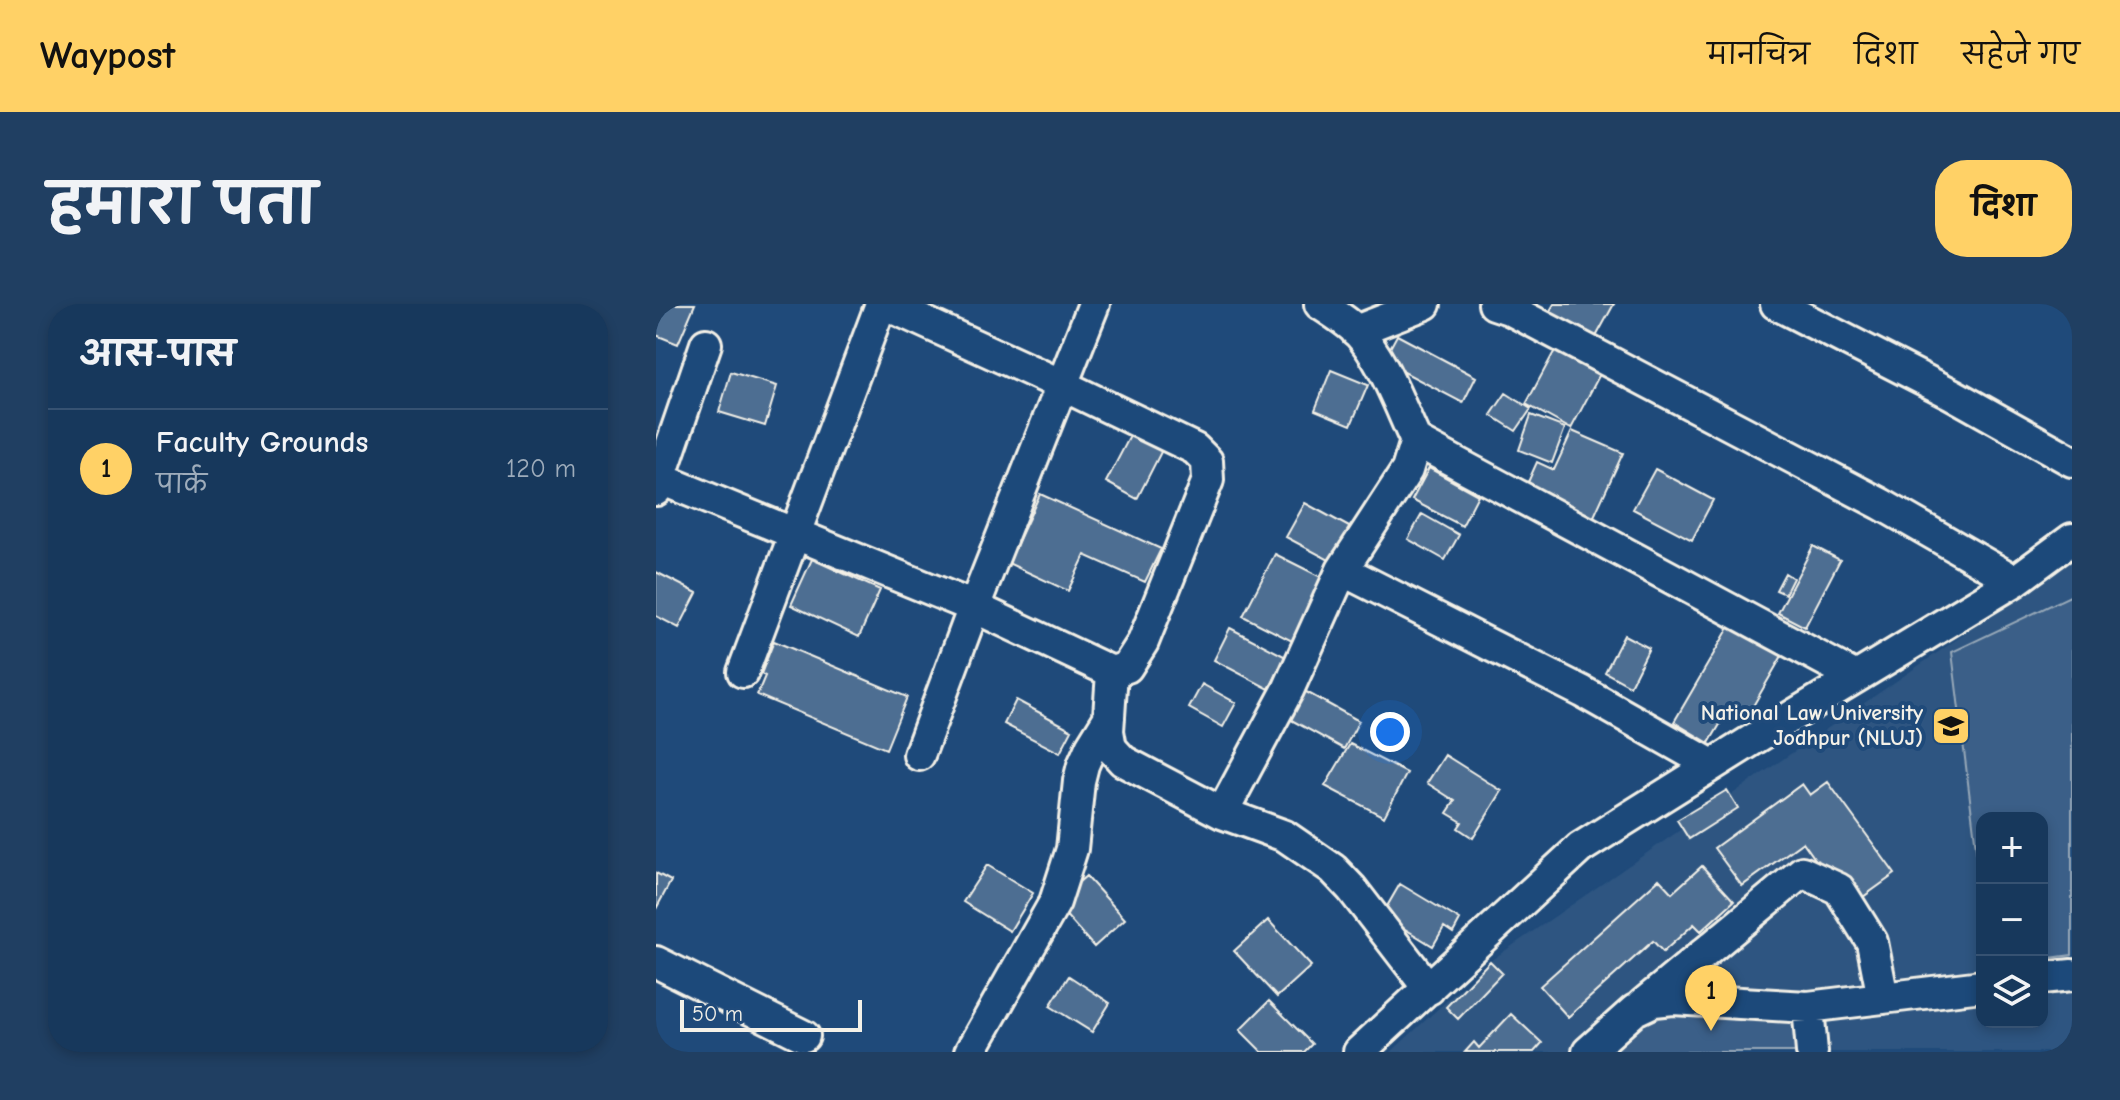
<!DOCTYPE html>
<html lang="hi">
<head>
<meta charset="utf-8">
<style>
	body { margin:0; font-family:"Comic Neue","Playpen Sans Deva",sans-serif; background:#203f62; color:#f1f3f6 }
	.controls { position:absolute; right:24px; bottom:24px; display:grid; overflow:hidden; border-radius:16px; box-shadow:0 4px 12px #0003 }
	.controls button { width:72px; height:72px; display:grid; place-items:center; padding:0; border:0; border-bottom:2px solid #365272; background:#17385c; color:#f1f3f6; font:40px sans-serif }
	.scale { position:absolute; left:24px; bottom:20px; width:182px; box-sizing:border-box; padding-left:8px; border:4px solid #f4f1e8; border-top:0; font-size:22px; line-height:28px; white-space:nowrap; color:#f4f1e8; -webkit-text-stroke:6px #1f4a7a; paint-order:stroke }
	.you { position:absolute; left:734px; top:428px; width:28px; height:28px; margin:-20px; border:6px solid #fff; border-radius:50%; background:#1a73e8; box-shadow:0 0 0 12px #1a73e833 }
	.badge { display:grid; place-items:center; width:52px; height:52px; border-radius:50%; background:#ffd166; color:#111; font-size:26px; font-weight:700 }
	.pin { position:absolute; translate:-50% -66px; filter:drop-shadow(0 2px 4px #0008) }
	.pin::after { content:''; position:absolute; top:42px; width:28px; height:24px; background:inherit; clip-path:polygon(0 0,100% 0,50% 100%) }
	.list { margin:0; padding:0; list-style:none }
	h2 { display:flex; justify-content:space-between; align-items:center; height:104px; margin:0; padding:0 32px; font-size:34px }
	h2 small { font-size:26px; font-weight:400; color:#9eacbb }
	.list li { display:grid; grid-template-columns:52px 1fr auto; gap:24px; align-items:center; box-sizing:border-box; height:120px; padding:0 32px; border-top:2px solid #365272 }
	.list b { display:block; font-size:30px; white-space:nowrap }
	.list p { margin:0; font-size:26px; white-space:nowrap; color:#9eacbb }
	.list em { font-size:26px; font-style:normal; color:#9eacbb }
	.icon { flex:none; width:44px; height:44px; fill:none; stroke:currentColor; stroke-width:2; stroke-linecap:round; stroke-linejoin:round }
	.map { position:relative; flex:none; width:1416px; height:748px; overflow:hidden; border-radius:32px }
	header { display:flex; align-items:center; gap:48px; box-sizing:border-box; height:112px; padding:0 40px; background:#ffd166; color:#111 }
	header strong { font-size:38px }
	nav { display:flex; gap:44px; margin-inline-start:auto; font-size:28px }
	.intro { display:flex; align-items:center; justify-content:space-between; box-sizing:border-box; height:192px; padding:0 48px }
	h1 { margin:0; font-size:56px }
	.button { padding:20px 36px; border-radius:32px; background:#ffd166; color:#111; font-size:28px; font-weight:700 }
	main { display:flex; gap:48px; padding:0 48px }
	aside { flex:1; background:#17385c; border-radius:32px; box-shadow:0 4px 12px #0003 }
	.map>svg:first-child { display:block }
</style>
</head>
<body>
<header>
<strong>Waypost</strong>
<nav><a>मानचित्र</a><a>दिशा</a><a>सहेजे गए</a></nav>
</header>
<div class="intro"><h1>हमारा पता</h1><a class="button">दिशा</a></div>
<main>
<aside>
<h2>आस-पास<small></small></h2>
<ul class="list">
<li><span class="badge">1</span><div><b>Faculty Grounds</b><p>पार्क</p></div><em>120 m</em></li>
</ul>
</aside>
<div class="map">
<svg width="1416" height="748" viewBox="0 0 1416 748">
	<rect width="100%" height="100%" fill="#1f4a7a"/>
	<filter id="ink" filterUnits="userSpaceOnUse"><feTurbulence type="fractalNoise" baseFrequency=".0125" numOctaves="2"/><feDisplacementMap in="SourceGraphic" scale="16" xChannelSelector="R" yChannelSelector="G"/><feConvolveMatrix kernelMatrix="1 2 1 2 8 2 1 2 1" color-interpolation-filters="sRGB"/></filter>
	<g filter="url(#ink)">
		<path fill="#2d5581" fill-rule="evenodd" d="M1416,249V748H735L834,657L1307,331ZM1326,514H1386V718H1326Z"/>
		<path fill="#3a5f88" stroke="#97a8b8" stroke-width="2" d="M1416,291V651L1386,655V514H1326V593L1296,348Z
			M1152,703L1156,748H933L979,706Z"/>
		<path fill="#4d6e92" stroke="#f4f1e8" stroke-width="2" d="M0,0H39L22,40L0,31Z
			M898,0H958L936,40L891,12Z
			M741,31L820,73L807,99L727,57Z
			M899,46L944,70L915,125L870,100Z
			M675,66L712,81L695,121L659,106Z
			M75,68L121,82L109,122L63,108Z
			M850,89L875,105L860,127L835,111Z
			M875,111L909,124L896,159L863,146Z
			M916,127L967,149L935,219L868,187L881,158L898,166Z
			M475,130L506,146L481,195L450,178Z
			M773,164L822,191L806,222L756,196Z
			M999,165L1057,196L1036,236L977,205Z
			M384,190L505,245L489,278L429,251L412,287L352,259Z
			M649,199L706,230L688,264L630,233Z
			M766,210L803,231L789,256L752,235Z
			M1157,242L1184,256L1149,323L1122,309Z
			M619,250L671,276L638,338L587,312Z
			M156,255L224,286L203,333L135,301Z
			M0,268L41,289L23,324L0,312Z
			M1129,269L1137,274L1129,290L1120,286Z
			M1075,320L1127,350L1093,409L1076,400L1053,439L1018,418Z
			M574,324L630,353L613,385L558,356Z
			M968,331L993,344L974,382L949,368Z
			M118,337L251,393L230,445L101,391L109,372L105,370Z
			M546,380L580,399L567,423L533,404Z
			M643,384L703,417L688,445L628,412Z
			M360,396L416,426L404,449L348,420Z
			M694,440L751,469L728,513L669,482Z
			M789,451L846,487L817,534L802,524L806,518L791,509L799,497L771,479Z
			M1172,478L1239,570L1193,603L1147,538L1086,582L1058,544L1146,480L1154,491Z
			M1071,486L1082,504L1033,535L1021,516Z
			M331,561L377,589L354,627L307,598Z
			M1046,562L1078,597L1045,627L1038,620L1007,648L997,637L912,713L884,682L1003,575L1016,589Z
			M0,569L15,577L0,605Z
			M430,572L469,615L438,643L399,599Z
			M744,580L804,616L797,629L788,623L777,642L726,611Z
			M612,616L655,662L621,693L578,647Z
			M834,657L846,669L802,715L790,703Z
			M413,672L454,699L436,728L394,702Z
			M613,697L656,740L648,748H606L584,726Z
			M855,710L886,739L878,748H809L818,738L823,744Z"/>
		<g fill="none" stroke-linecap="round" stroke-linejoin="round">
			<g stroke="#f4f1e8" stroke-width="36">
				<path id="minor" d="M664,0C676,8 689,16 700,26C728,56 743,101 760,137
					M838,0L853,5L1225,200L1359,277
					M1120,0L1296,90L1416,157
					M700,27L769,0
					M0,173L318,303L456,368L471,363L487,338L552,176L551,157L539,145L406,81L229,0
					M0,186L50,40
					M686,266L927,388L1056,461
					M87,368L225,0
					M456,368L452,427L455,444L467,457L566,509L629,532L677,565L696,585L773,685
					M263,451L318,303L438,0
					M566,509L632,386L686,266L751,166L760,137L1200,373
					M0,658L148,732
					M1386,674L1416,671
					M987,700L1146,568L1183,585L1216,638L1227,694
					M1152,703L1156,748
					M314,748L399,598L416,545L423,477L427,461L435,443L453,414
					M703,748L924,544L1098,435L1359,277L1416,235
					M932,748L979,706L998,697L1017,695L1152,703L1326,682"/>
			</g>
			<use href="#minor" stroke="#1f4a7a" stroke-width="30"/>
		</g>
	</g>
	<defs>
		<g id="university-square" transform="scale(2)"><rect x="-9" y="-9" width="18" height="18" rx="4" fill="#ffd166" stroke="#1f4a7a"/><path d="M0-5L7-2L0 1L-7-2ZM-4 1L0 2.5L4 1V4Q0 6-4 4Z" fill="#111"/></g>
	</defs>
	<g fill-rule="evenodd">
		<use href="#university-square" x="1295" y="422"/>
	</g>
	<g text-anchor="middle" dominant-baseline="central" stroke-width="8" stroke-linejoin="round" paint-order="stroke">
		<g font-size="22" font-weight="bold" fill="#f4f1e8" stroke="#1f4a7a" text-anchor="end">
			<text x="1267" y="409">National Law University<tspan x="1267" dy="25">Jodhpur (NLUJ)</tspan></text>
		</g>
	</g>
</svg>
<div class="controls">
<button>+</button>
<button>−</button>
<button><svg class="icon" aria-label="layers" viewBox="0 0 24 24"><path d="M12 4l9 5-9 5-9-5zM3 14l9 5 9-5"/></svg></button>
</div>
<div class="scale">50 m</div>
<div class="you"></div>
<div class="pin badge" style="left:1055px;top:727px">1</div>
</div>
</main>
</body>
</html>
